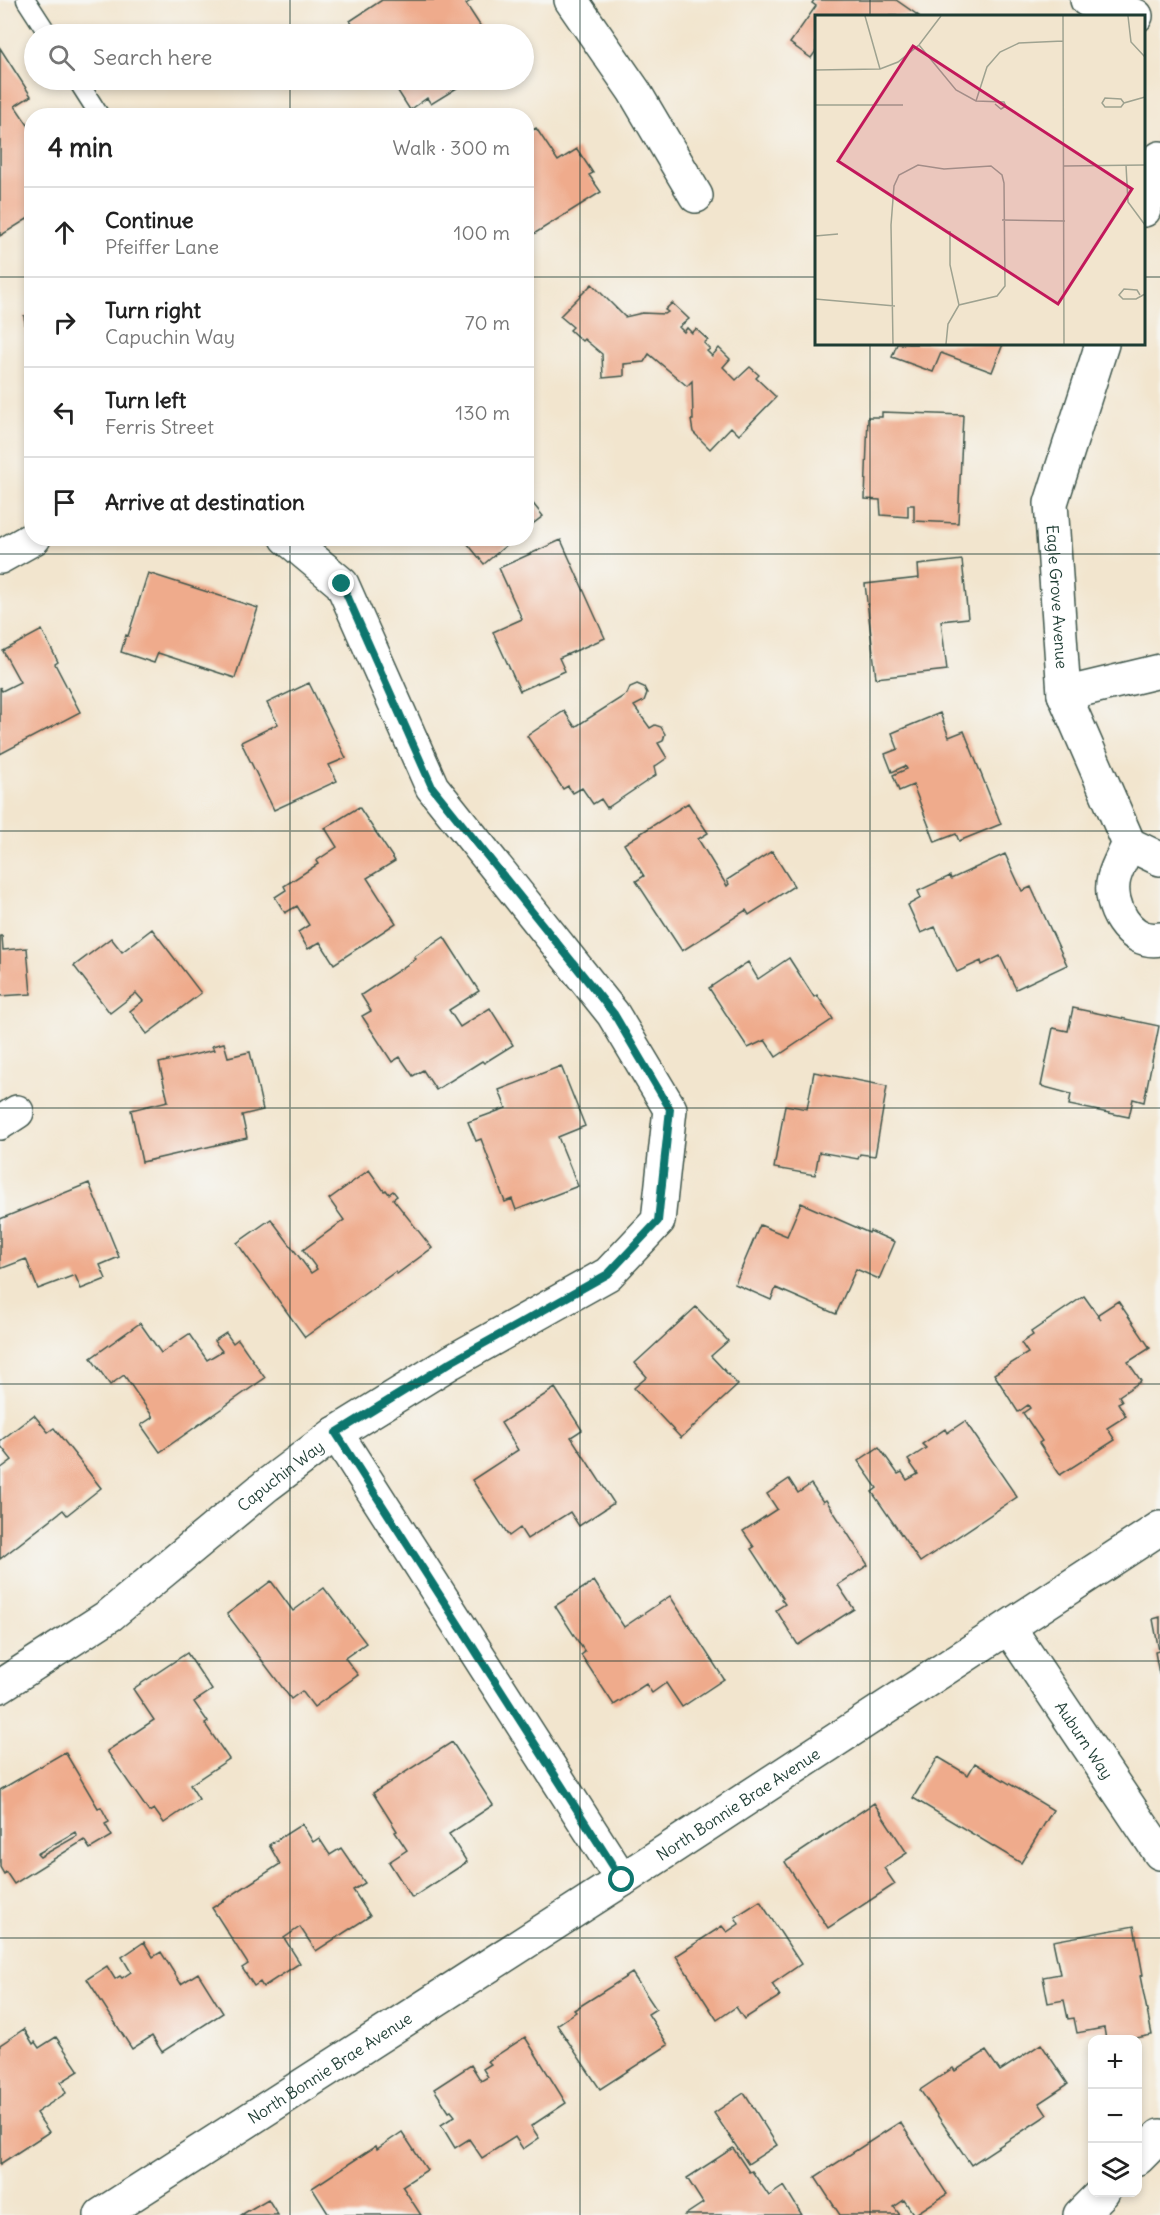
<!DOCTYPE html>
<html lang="en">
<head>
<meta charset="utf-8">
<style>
	body { margin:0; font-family:Delius,sans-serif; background:#f6f6f6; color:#222 }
	.controls { position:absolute; right:18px; bottom:18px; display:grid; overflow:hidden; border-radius:12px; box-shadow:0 3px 9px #0003 }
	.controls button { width:54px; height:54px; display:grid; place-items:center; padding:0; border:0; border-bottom:2px solid #e0e0e0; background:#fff; color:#222; font:30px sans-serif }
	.stop { position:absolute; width:18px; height:18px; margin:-14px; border:4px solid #0f766e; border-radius:50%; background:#fff }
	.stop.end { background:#0f766e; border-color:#fff; box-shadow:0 2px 6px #0008 }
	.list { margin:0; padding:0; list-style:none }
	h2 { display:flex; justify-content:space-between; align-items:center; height:78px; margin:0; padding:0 24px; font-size:26px }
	h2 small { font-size:20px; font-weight:400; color:#767676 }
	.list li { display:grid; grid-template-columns:39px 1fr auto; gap:18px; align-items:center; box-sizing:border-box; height:90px; padding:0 24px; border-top:2px solid #e0e0e0 }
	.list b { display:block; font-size:22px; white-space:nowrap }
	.list p { margin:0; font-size:20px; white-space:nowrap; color:#767676 }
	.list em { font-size:20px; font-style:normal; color:#767676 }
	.icon { flex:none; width:33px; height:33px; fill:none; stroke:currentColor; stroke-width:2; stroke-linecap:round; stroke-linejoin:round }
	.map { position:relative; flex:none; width:1160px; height:2215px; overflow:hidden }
	.search { position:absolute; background:#fff; box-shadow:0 3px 9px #0003; left:24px; top:24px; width:510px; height:66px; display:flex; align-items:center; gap:15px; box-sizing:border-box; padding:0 21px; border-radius:33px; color:#767676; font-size:22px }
	.panel { position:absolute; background:#fff; box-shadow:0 3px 9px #0003; left:24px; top:108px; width:510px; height:438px; border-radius:24px }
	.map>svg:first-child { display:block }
</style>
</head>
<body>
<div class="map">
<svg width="1160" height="2215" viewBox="0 0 1160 2215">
	<rect width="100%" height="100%" fill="#f6f6f2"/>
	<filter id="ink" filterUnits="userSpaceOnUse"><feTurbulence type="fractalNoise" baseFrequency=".0167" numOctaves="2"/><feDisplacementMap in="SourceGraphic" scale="12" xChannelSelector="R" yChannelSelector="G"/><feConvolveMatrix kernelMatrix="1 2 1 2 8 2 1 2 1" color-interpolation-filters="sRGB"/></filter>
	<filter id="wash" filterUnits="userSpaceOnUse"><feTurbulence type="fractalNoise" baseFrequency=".008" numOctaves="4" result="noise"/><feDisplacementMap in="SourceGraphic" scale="24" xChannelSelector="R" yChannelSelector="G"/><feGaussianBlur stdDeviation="1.35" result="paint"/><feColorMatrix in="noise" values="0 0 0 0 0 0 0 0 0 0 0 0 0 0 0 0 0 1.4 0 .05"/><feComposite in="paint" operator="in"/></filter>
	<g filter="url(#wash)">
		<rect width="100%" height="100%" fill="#f2e5ce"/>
		<g id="blocks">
			<path fill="#efab8c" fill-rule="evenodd" d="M382,0H472L466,4L483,30L485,29L488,34H359L350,21Z
				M814,0H896L919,16H816V51L811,58L790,43L816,6L812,3Z
				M0,48L31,96L15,106L32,131V216L0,236Z
				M391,80H470L431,104L427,98L410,110Z
				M536,128L558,161L577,149L593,173L589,175L601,192L529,237L526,233V134Z
				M592,284L625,317L642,313L665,314L668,312L665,310L672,303L689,319L679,327L684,332L687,328L692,333L696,329L708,340L704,343L710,349L707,351L712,356L719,348L730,359L723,367L736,380L750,367L759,375L756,378L776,397L739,435L731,427L710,449L693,432L691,420H693L692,381L687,386L649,354L644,362L624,364V376L603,378L602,354L584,339L582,341L570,330L573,327L560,316Z
				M32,315V355H30L24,316Z
				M897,344H1003L992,372L941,353L933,372L892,357Z
				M882,412L963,415L958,523L914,521V505H908V517L881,515L880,500L865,499L868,417H882Z
				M526,495L543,516L526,529Z
				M463,538H515L484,564Z
				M561,540L605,638L559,658L565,671L520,691L493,632L522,619L499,568Z
				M962,560L968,618L941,621L947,670L876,678L865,584L919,578L918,565Z
				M148,573L258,608L235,678L158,653L154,663L121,652L126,635L128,636Z
				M42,630L58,662L55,664L80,712L0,754V687L2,691L20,682L3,651Z
				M309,683L346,758L329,765L337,781L274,810L241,742L278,724L267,703Z
				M637,684L644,687L647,693L644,701L634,706L650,728L655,725L661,727L665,734L663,741L658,743L667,758L654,767L656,775L607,808L601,799L593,804L582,788L573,793L568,786L563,789L527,736L564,711L575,727L627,694L630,687Z
				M940,713L949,737L964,731L1001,824L959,841L956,834L935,842L913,785L899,791L893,775L907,769L905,766L892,772L885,754L898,749L892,733Z
				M688,803L708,833L698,839L727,886L729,884L727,880L772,851L794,886L749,915L746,910L682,951L636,881L644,876L624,844Z
				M359,807L395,861L367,878L396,923L334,964L320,942L308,949L298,932L309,925L297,906L285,913L275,897L286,890L284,886L318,864L316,861L337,847L325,828Z
				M1005,854L1022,891L1031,887L1067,965L1016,989L1000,956L982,965L981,961L957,972L935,927L921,933L908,905L921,898L918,891L950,876L951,879Z
				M152,929L201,993L147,1034L130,1011L143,1001L136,993L110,1013L74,966L111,938L122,952Z
				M0,936H2L3,950L27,948L31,994L0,996Z
				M444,937L479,991L449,1010L460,1027L490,1008L513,1045L484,1063L482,1061L436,1090L423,1070L413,1076L400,1057L392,1062L362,1016L371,1011L361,995L416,959L414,957Z
				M789,958L814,997L817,995L833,1019L776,1057L765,1040L748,1048L709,988L748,962L758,979Z
				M1073,1008L1159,1026L1144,1102L1133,1099L1129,1117L1069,1105L1071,1094L1041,1086L1053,1028L1068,1031Z
				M224,1043L228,1057L250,1052L263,1110L242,1115L247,1138L142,1162L131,1110L168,1101L159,1063L214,1050L212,1046Z
				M561,1066L585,1126L558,1137L578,1186L516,1210L512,1199L505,1202L481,1139L476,1141L468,1122L506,1108L499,1090Z
				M814,1072L887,1086L875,1156L860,1154L858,1159L819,1152L815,1175L774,1168L785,1105L807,1109Z
				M369,1170L384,1191L386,1190L389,1194L393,1191L397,1196L393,1199L432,1248L397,1274L395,1272L305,1337L237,1243L271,1219L311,1273L317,1269L303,1250L344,1220L329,1199Z
				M89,1183L119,1257L100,1265L106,1279L81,1289L75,1275L38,1289L26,1259L0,1269V1219Z
				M801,1203L869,1233L870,1231L895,1242L879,1279L856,1269L836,1314L776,1288L771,1300L735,1284L760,1225L787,1236Z
				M1084,1296L1101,1320L1098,1314L1118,1301L1150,1348L1128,1362L1141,1381L1119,1396L1122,1401L1118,1403L1126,1416L1107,1428L1115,1440L1060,1475L1039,1443L1042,1441L1023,1413L1030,1408L1028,1405L1018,1412L994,1374L1028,1353L1021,1343L1033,1335L1031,1332Z
				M696,1307L728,1341L711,1356L738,1385L681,1438L634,1388L647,1377L635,1363Z
				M140,1323L161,1353L189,1334L207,1360L222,1351L214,1341L226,1333L233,1343L238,1339L265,1378L160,1452L141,1425L153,1417L124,1375L110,1385L91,1358Z
				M555,1388L582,1430L571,1437L614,1503L579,1526L570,1512L527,1539L520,1528L509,1536L472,1480L518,1450L501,1423Z
				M34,1415L48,1432L54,1428L101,1488L67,1515L63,1510L0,1559V1469L12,1460L0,1445V1441Z
				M965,1421L1017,1497L920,1562L872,1492L877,1488L858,1461L879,1447L898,1474L902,1472L907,1480L918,1474L908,1460L926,1448L922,1444L945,1429L947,1433Z
				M789,1479L798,1493L811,1484L823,1502L826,1500L868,1565L838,1585L854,1609L798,1645L776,1610L785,1604L781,1599L783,1598L751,1549L754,1547L743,1531L777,1509L767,1494Z
				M271,1581L293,1611L324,1588L366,1643L345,1658L358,1675L314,1707L302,1691L291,1699L227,1614Z
				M594,1581L624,1627L670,1596L724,1679L682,1707L666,1683L652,1693L646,1684L614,1705L581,1655L585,1652L555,1606Z
				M1160,1617V1674H1159L1155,1652L1159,1651L1153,1619Z
				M187,1653L212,1690L194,1702L208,1722L205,1724L229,1759L190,1785L199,1799L164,1823L154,1809L149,1812L107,1751L154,1720L133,1689Z
				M452,1742L493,1805L449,1834L467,1862L412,1898L389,1862L407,1850L395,1832L397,1831L373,1793Z
				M65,1752L98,1808L101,1807L109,1822L105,1824L112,1836L90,1849L84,1840L14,1884L6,1872L4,1874L0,1867V1790ZM75,1832L77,1836L40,1857L37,1854Z
				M938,1757L968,1775L975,1763L1053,1810L1021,1863L913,1798Z
				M874,1803L907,1853L884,1868L895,1884L828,1928L785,1862Z
				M302,1824L313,1842L319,1838L330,1855L341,1848L365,1883L353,1890L370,1916L316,1951L300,1927L284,1938L300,1963L263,1987L260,1982L254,1986L242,1968L248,1964L212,1908L280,1864L269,1845Z
				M760,1901L801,1964L772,1984L780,1996L744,2019L736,2007L717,2020L676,1956L722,1926L727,1932L739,1924L735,1917Z
				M1134,1926L1143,1975L1140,1976L1152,2035L1126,2040H1106L1104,2028L1077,2033L1074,2018L1068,2019L1064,2000L1048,2003L1043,1977L1060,1974L1053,1941Z
				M144,1942L153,1957L161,1952L181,1984L198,1973L223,2013L162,2052L152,2036L132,2049L87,1979L107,1966L115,1979L120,1976L122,1978L131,1972L122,1957Z
				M632,1973L656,2009L648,2014L668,2045L600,2089L557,2025L576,2012L574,2010Z
				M24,2029L33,2044L35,2042L39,2048L56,2037L79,2071L61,2082L66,2093L36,2113L49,2132L0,2164V2045Z
				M525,2037L566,2103L531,2126L539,2138L523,2149L515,2137L482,2158L469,2139L455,2148L441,2125L455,2116L451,2111L449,2112L434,2089L471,2065L481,2081L488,2077L483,2069L491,2064L488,2061Z
				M1041,2044L1068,2084L1039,2103L1047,2115L971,2165L920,2090L953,2068L955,2071L986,2051L1000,2071Z
				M744,2093L777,2145L748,2164L714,2113Z
				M900,2122L947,2194L914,2215L904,2200L894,2207L900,2215H840L815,2177Z
				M402,2132L427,2170L402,2186L421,2215H329L312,2188L376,2146L377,2149Z
				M733,2148L749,2172L752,2171L769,2196L784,2186L802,2215H685L703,2203L687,2178Z
				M268,2199L278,2215H241L251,2209Z"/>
		</g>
	</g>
	<g filter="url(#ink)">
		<use href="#blocks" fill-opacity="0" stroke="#3f564b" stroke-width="1.5"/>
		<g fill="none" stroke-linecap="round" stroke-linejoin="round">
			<g stroke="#3f564b" stroke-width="21">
				<path id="lane" d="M26,0L48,34
					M77,80L100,116"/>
			</g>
			<g stroke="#3f564b" stroke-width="36">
				<g id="street">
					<path d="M571,0L634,91L696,196"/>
					<path d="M1087,0L1136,16"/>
					<path d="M1144,210L1160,158"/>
					<path id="s1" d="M1102,344L1051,503L1064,694L1129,844L1160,859"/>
					<path d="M0,557L34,538"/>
					<path d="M1064,694L1160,671"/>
					<path d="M1129,844C1124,855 1117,866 1114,878C1107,905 1129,945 1160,939"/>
					<path d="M0,1123L17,1112"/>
					<path d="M336,1433L622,1880"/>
					<path id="s2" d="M1009,1628L1160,1853"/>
					<path id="s3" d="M0,1686L110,1615L267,1485L336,1433L451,1362L608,1274L658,1221L670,1109L613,1014L432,787L342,584L287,538"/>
					<path d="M1138,2158L1160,2136"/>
					<path id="s4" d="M101,2215L622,1880L1160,1528"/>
					<path d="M1080,2215L1103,2192"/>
				</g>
			</g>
			<use href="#lane" stroke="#fff" stroke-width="18"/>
			<use href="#street" stroke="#fff" stroke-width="33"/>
		</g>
	</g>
	<g fill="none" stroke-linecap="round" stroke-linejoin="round" filter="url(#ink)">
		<path stroke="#0f766e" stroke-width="8" d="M342,584L432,787L614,1014L670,1109L658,1221L608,1274L451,1362L336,1433L622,1880"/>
	</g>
	<path fill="none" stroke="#1f3d34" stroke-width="1.5" stroke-opacity="0.55" d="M290,0V34M580,0V2215M870,0V16M290,80V116M0,277H32M526,277H816M1144,277H1160M870,344V2215M290,538V2215M0,554H1160M0,831H1160M0,1108H1160M0,1384H1160M0,1661H1160M0,1938H1160"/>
	<g text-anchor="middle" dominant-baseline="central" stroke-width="4.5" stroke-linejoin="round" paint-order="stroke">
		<g font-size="16" fill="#1f3d34" stroke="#f6f6f2">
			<text stroke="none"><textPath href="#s1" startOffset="261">Eagle Grove Avenue</textPath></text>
			<text stroke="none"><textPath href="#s3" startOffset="351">Capuchin Way</textPath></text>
			<text stroke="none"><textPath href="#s2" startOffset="135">Auburn Way</textPath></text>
			<text stroke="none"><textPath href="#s4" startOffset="758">North Bonnie Brae Avenue</textPath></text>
			<text stroke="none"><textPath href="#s4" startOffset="272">North Bonnie Brae Avenue</textPath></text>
		</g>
	</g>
	<g transform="translate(815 15)">
		<rect width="330" height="330" fill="#f2e5ce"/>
		<path fill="none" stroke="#9ea290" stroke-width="1.5" d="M50,1L65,54M248,1L249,329M313,1L316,27L330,42M104,30L141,75L161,86L189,87L191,91L186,94L180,89M0,55L65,54L83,47L104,30L126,1M161,86L172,52L185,37L204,28L248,26M309,88L306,84L290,83L287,88L290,92H306L309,88L330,82M0,90H88M311,150L313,187L330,210M249,151L330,150M187,205L250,206M135,216V250L144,290M0,221L23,219M325,280L322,275L309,274L304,280L308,284H321L330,279M0,284L80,291M78,329L76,210L79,171L84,160L103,150L129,154L176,151L187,160L189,168L190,271L182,281L144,290L133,309L131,329"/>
		<path fill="#c2185b" fill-opacity="0.15" stroke="#c2185b" stroke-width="3" d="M98,31L317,174L243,289L23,146Z"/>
		<rect width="330" height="330" fill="none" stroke="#1f3d34" stroke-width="3"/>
	</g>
</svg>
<div class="controls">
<button>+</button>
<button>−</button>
<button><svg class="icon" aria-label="layers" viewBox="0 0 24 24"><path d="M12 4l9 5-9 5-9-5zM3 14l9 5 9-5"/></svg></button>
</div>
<div class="stop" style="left:622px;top:1880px"></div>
<div class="stop end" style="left:342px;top:584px"></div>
<div class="search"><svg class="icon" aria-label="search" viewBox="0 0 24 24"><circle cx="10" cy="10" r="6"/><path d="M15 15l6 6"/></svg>Search here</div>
<section class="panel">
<h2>4 min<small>Walk · 300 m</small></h2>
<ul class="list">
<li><svg class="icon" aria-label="ahead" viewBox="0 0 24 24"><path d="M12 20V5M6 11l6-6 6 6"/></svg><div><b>Continue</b><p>Pfeiffer Lane</p></div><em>100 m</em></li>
<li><svg class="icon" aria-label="right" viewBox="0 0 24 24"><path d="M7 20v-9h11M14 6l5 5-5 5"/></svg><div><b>Turn right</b><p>Capuchin Way</p></div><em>70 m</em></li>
<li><svg class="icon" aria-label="left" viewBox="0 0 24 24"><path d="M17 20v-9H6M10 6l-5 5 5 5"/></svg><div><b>Turn left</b><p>Ferris Street</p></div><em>130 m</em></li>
<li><svg class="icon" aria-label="arrive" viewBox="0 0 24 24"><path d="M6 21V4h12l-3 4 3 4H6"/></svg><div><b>Arrive at destination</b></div></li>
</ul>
</section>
</div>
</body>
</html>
